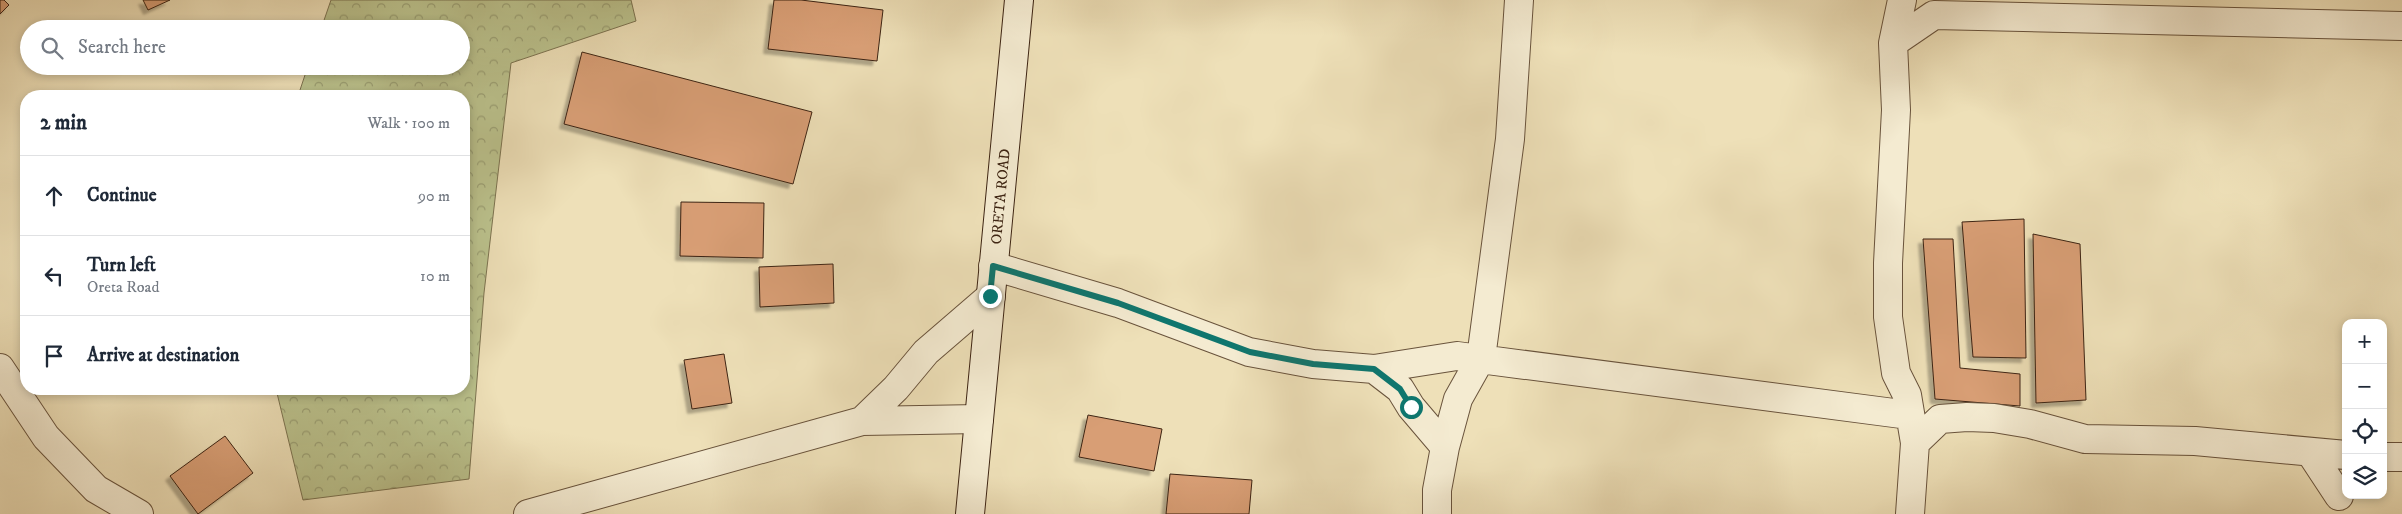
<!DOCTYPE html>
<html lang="en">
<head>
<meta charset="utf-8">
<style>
	body { margin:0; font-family:"IM FELL DW Pica",serif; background:#f6f6f7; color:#1f2937 }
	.controls { position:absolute; right:15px; bottom:15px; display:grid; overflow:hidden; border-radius:10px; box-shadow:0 2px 8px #0003 }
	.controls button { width:45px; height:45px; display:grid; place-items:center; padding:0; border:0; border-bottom:1px solid #e0e1e3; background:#fff; color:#1f2937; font:25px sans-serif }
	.stop { position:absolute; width:15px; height:15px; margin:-11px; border:4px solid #0f766e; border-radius:50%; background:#fff }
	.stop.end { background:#0f766e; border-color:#fff; box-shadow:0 1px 5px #0008 }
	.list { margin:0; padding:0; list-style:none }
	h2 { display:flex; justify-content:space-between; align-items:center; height:65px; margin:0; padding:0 20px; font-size:21px }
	h2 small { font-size:16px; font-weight:400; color:#747a83 }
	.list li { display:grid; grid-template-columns:32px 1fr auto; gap:15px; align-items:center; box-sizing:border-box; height:80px; padding:0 20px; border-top:1px solid #e0e1e3 }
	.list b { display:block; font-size:19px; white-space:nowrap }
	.list p { margin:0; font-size:16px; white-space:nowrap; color:#747a83 }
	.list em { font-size:16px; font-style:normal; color:#747a83 }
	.icon { flex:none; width:28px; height:28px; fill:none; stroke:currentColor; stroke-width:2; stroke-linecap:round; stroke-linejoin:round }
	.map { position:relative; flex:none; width:2402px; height:514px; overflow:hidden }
	.search { position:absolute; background:#fff; box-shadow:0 2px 8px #0003; left:20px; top:20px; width:450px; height:55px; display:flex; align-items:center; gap:12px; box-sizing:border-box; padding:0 18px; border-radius:28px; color:#747a83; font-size:19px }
	.panel { position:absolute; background:#fff; box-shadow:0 2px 8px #0003; left:20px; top:90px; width:450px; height:305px; border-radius:20px }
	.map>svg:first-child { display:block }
</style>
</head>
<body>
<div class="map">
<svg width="2402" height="514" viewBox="0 0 2402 514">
	<defs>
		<pattern id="forest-crowns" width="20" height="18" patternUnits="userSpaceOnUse" patternTransform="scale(1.25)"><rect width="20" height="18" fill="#bbc28d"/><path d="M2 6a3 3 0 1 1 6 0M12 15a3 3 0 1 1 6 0" fill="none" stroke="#999d72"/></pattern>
		<filter id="shadow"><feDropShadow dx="-4.5" dy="4.5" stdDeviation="1" flood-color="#0004"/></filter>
	</defs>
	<rect width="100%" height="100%" fill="#eee0b8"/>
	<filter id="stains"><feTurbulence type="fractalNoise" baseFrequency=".004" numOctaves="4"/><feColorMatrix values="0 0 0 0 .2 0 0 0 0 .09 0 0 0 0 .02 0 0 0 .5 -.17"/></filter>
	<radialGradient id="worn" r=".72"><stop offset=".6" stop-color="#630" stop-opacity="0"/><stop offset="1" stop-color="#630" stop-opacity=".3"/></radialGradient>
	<path fill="url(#forest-crowns)" stroke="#7c7350" d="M331,0H631L636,21L511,63L484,293L469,479L303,500L276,389H464V96H298L308,66H461V29H321Z"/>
	<path fill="#d89e75" stroke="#3d2413" filter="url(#shadow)" d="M0,0H4L9,5L0,14Z
		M143,0H170L148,10Z
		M774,0H801L883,10L877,61L768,49Z
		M582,52L812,112L793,184L564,124Z
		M681,202L764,203L763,258L680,256Z
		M2024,219L2026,358L1973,357L1962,222Z
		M2033,234L2080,244L2086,400L2036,403Z
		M1923,239H1953L1960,368L2020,374V406L1935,399Z
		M833,264L834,303L760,307L759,267Z
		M724,354L732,403L692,409L684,360Z
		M1088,415L1162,429L1154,471L1079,457Z
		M225,436L253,473L198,514L170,476Z
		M1170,474L1252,480L1249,514H1166Z"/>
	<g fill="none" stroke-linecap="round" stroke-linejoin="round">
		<g stroke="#69533c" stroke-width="30">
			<path id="street" d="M1902,0L1893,43L1896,110L1888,263V317L1896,373L1907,395L1915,443L1910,514
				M1893,43L1934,15L2402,26
				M993,266L1118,303L1249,352L1313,364L1374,369L1457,356L1909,415
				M0,368L46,437L96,489L139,514
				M1374,369L1400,389L1411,407L1445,447
				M862,421L896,388L926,352L991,296
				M1915,443L1940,419L1967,417L1994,418L2030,424L2085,439L2195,441L2346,455
				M2310,452L2339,496
				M2383,457H2402
				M528,514L862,421L979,419
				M1437,514V490L1445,447L1458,399L1481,358L1510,139L1519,0"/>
		</g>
		<g stroke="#3d2413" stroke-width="30">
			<g id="secondary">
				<path id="s1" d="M970,514L1019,0"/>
			</g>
		</g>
		<use href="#street" stroke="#f4ebd1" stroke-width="28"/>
		<use href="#secondary" stroke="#f4ebd1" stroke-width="28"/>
	</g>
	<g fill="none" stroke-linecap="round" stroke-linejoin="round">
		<path stroke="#0f766e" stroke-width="6" d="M990,296L993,266L1118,303L1250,352L1313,364L1374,369L1400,389L1411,407"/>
	</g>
	<g text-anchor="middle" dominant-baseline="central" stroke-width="4" stroke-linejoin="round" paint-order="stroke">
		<g font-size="15" fill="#3d2413" stroke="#f4ebd1">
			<text stroke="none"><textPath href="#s1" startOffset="319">ORETA ROAD</textPath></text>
		</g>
	</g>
	<rect width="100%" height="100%" filter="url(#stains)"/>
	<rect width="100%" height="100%" fill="url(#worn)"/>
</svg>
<div class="controls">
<button>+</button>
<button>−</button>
<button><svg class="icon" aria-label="locate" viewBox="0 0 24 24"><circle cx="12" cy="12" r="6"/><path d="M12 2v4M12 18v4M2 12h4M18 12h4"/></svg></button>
<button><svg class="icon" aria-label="layers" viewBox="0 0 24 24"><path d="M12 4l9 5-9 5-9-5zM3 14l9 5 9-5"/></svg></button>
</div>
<div class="stop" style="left:1411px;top:407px"></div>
<div class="stop end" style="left:990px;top:296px"></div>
<div class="search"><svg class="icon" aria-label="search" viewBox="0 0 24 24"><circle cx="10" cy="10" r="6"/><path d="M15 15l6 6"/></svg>Search here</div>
<section class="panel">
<h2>2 min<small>Walk · 100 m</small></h2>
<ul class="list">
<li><svg class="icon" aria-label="ahead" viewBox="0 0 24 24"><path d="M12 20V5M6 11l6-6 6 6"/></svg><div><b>Continue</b></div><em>90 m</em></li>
<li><svg class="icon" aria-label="left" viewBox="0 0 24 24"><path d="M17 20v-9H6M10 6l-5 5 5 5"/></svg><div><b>Turn left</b><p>Oreta Road</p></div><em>10 m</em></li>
<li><svg class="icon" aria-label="arrive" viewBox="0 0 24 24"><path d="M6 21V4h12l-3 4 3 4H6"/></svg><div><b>Arrive at destination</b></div></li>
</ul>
</section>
</div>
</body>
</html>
